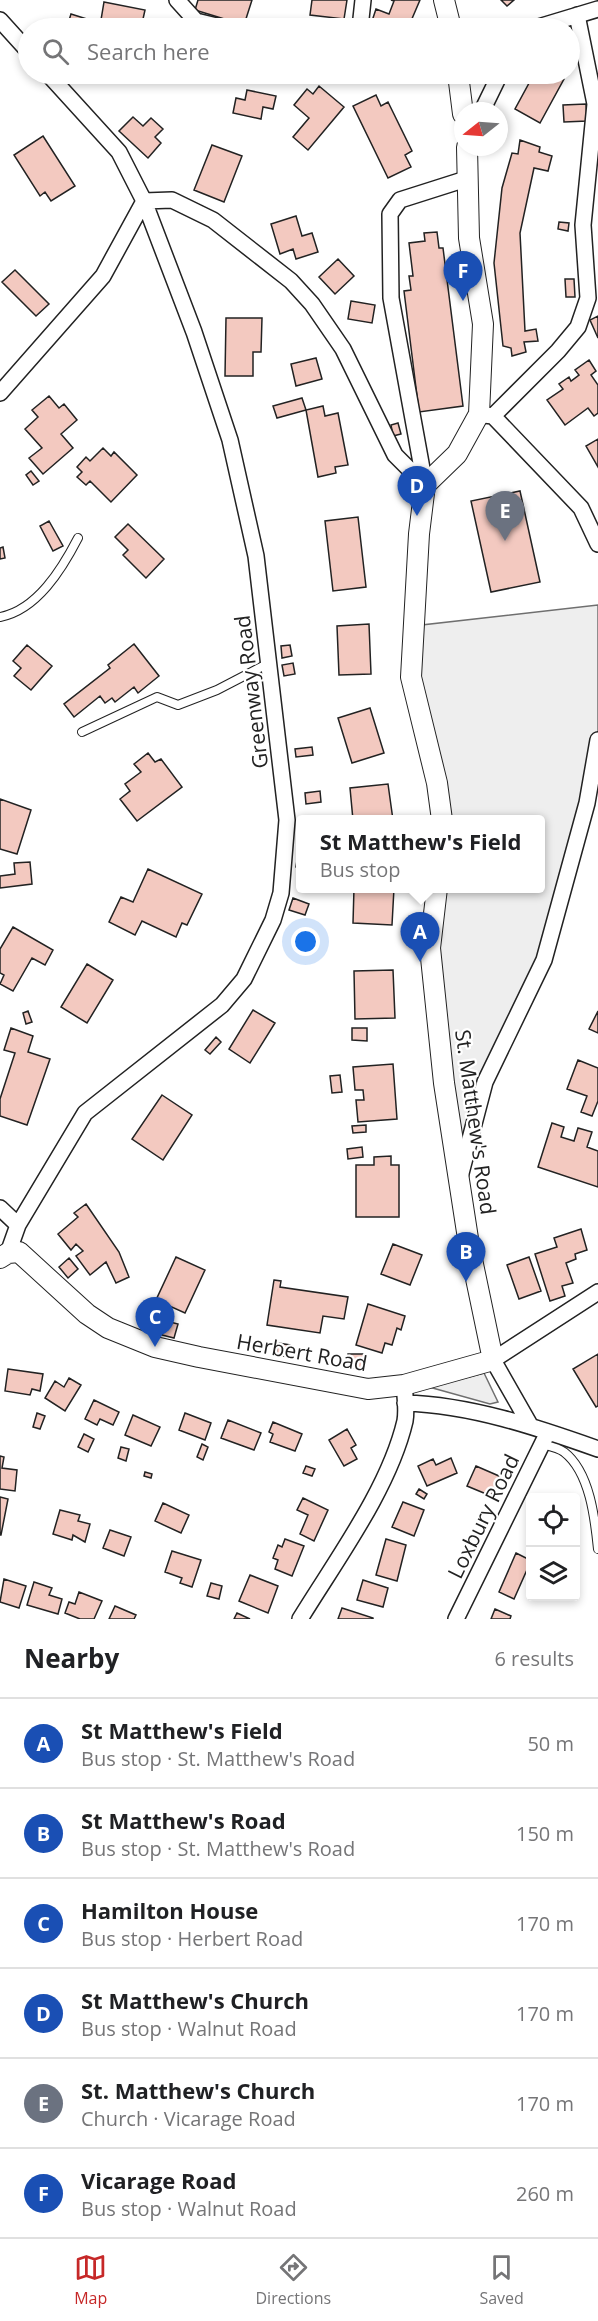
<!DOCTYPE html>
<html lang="en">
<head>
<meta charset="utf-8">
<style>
	body { margin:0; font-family:"Open Sans",sans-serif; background:#f6f6f6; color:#202124 }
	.controls { position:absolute; right:18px; bottom:18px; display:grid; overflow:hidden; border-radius:6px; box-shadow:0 3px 9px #0003 }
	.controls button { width:54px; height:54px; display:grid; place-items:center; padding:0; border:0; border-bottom:2px solid #e0e0e0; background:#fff; color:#202124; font:30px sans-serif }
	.compass { position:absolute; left:454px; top:102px; width:54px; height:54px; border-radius:50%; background:#fff; box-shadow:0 3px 9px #0003; rotate:253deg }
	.you { position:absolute; left:306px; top:942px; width:21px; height:21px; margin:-15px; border:4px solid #fff; border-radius:50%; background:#1a73e8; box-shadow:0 0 0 9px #1a73e833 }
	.badge { display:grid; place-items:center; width:39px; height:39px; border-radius:50%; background:#c62828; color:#fff; font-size:20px; font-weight:700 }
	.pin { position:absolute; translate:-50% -50px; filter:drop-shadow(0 2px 3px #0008) }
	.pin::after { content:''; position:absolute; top:32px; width:21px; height:18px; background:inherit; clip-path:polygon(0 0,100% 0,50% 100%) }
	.popup { position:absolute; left:296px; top:815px; width:249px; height:78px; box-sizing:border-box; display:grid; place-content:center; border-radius:6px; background:#fff; filter:drop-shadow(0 2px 4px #0005); font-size:20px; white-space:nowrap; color:#757577 }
	.popup b { font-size:22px; color:#202124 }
	.popup::after { content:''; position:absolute; left:50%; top:100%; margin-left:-12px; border:12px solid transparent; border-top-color:#fff }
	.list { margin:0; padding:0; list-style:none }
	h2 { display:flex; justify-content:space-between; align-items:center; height:78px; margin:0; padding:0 24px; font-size:26px }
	h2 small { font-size:20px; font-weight:400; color:#757577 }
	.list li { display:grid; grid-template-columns:39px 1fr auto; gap:18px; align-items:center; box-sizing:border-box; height:90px; padding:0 24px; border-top:2px solid #e0e0e0 }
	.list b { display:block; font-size:22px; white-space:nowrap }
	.list p { margin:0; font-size:20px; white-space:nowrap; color:#757577 }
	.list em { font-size:20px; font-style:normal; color:#757577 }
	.icon { flex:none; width:33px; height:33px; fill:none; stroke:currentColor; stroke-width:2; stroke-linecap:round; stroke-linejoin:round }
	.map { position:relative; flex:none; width:598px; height:1619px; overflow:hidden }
	.search { position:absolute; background:#fff; box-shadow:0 3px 9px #0003; left:18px; right:18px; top:18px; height:66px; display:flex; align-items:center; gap:15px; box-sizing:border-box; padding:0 21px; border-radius:33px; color:#757577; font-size:22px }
	.sheet { height:618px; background:#fff }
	nav { display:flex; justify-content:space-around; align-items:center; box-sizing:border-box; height:84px; border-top:2px solid #e0e0e0; background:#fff; font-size:16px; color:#757577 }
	nav a { display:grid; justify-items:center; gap:3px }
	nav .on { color:#c62828 }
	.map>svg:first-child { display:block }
</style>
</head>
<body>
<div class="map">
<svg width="598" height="1619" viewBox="0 0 598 1619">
	<rect width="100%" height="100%" fill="#fff"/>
	<path fill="#eee" stroke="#6f6f6f" stroke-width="1.5" d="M598,605V740L544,960L485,1082L460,1177L444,1083L437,889L540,888V820L442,819L413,626Z
		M484,1373L498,1402L490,1404L429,1387Z"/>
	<path fill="#f3c9c0" stroke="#222" stroke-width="1.5" d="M198,0H252L244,25L195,10Z
		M312,0H347L344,19L310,15Z
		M391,0H420L408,28H383L371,24L376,9L389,14L394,1Z
		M501,0H514L507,6Z
		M104,2L145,10L141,28H112L113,22L101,20Z
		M71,14L90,20L87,28L67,27Z
		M534,74H554L564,79L540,123L515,109Z
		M319,86L344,107L308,150L293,137L309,118L294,105L307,89L313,94Z
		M247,90L276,96L273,109L263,107L261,119L233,113L236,98L245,100Z
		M376,95L381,106L388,102L412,151L405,155L411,167L388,178L353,106Z
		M586,104L587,121L564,122L563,105Z
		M133,117L143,126L151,118L163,129L155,137L161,143L148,158L119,131Z
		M43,136L75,186L51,201L45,192L40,196L14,155Z
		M520,140L540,147L539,152L552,156L548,171L534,168L520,233L525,331L536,329L538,341L524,342L526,352L512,356L511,348L503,346L494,263L502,188L512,153L518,154Z
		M212,145L242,156L224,202L194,190Z
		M296,216L302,236L312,233L318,252L296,259L293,249L280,254L271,224Z
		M559,222L569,223L568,231L558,229Z
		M437,232L439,248H443L463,406L419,412L404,291L411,290L409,276H413L409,243L425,241L424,233Z
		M338,259L354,276L335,294L319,277Z
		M15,270L49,304L36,316L2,282Z
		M565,279H574L575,297H566Z
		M351,301L375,305L372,323L348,319Z
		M598,316V338L590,320Z
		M226,318H262L261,352H253V376H225Z
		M316,358L322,379L296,386L291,364Z
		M589,360L596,371L591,375L598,385V413L594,416L588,408L565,425L547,400L563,389L559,384L569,377L571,381L579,375L575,370Z
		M49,396L59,408L64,404L77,420L61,434L73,448L43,474L29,458L42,448L25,429L38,417L32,410Z
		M302,398L306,410L277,418L273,406Z
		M323,406L325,416L338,413L348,465L335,467L336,473L318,477L306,410Z
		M398,423L401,434L393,436L391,425Z
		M598,439V467L586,446Z
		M103,448L111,456L114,452L137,475L111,502L90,481L86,485L77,477L82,472L77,467L86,457L90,461Z
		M31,471L39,481L33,485L26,475Z
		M520,491L540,582L491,592L471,501Z
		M358,517L366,587L333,591L325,521Z
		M49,521L63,546L53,551L40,526Z
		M128,524L164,559L146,578L123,555L128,550L115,537Z
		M3,547L5,558L0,559V548Z
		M369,624L371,674L339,675L337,626Z
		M134,644L159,676L138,693L134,687L115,702L112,698L105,703L100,696L74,717L64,704L110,668L108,665Z
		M27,645L52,666L31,690L14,676L21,668L13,661Z
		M290,645L292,656L282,658L281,646Z
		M293,663L295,674L284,676L282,665Z
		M370,708L384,753L352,763L338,718Z
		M312,747L313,755L296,757L295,749Z
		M148,753L155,762L161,759L182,787L137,821L120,799L130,791L125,784L141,772L134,764Z
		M388,784L393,820H353L350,788Z
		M320,791L321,802L306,804L305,793Z
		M0,799L31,810L17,854L0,849Z
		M298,854L300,855V868L296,867Z
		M30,862L32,884L0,888V876L15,874L14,863Z
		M148,869L202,894L187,925L182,923L176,937L142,921L135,935L109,922L121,897L133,902Z
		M354,888H394L392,925L353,923Z
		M293,898L309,904L305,915L289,910Z
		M13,927L53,950L45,965L32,958L13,991L0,984L4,975L0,973V949Z
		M87,964L113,980L87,1023L61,1007Z
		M393,970L395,1018L355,1019L354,971Z
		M253,1010L275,1023L250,1063L229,1049Z
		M28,1011L32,1022L26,1024L23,1013Z
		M598,1011V1033L589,1029Z
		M11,1028L33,1036L28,1052L50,1059L27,1125L0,1116V1099L15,1053L4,1050Z
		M352,1028H367V1041L352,1040Z
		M216,1037L221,1042L210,1054L205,1050Z
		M578,1060L598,1068V1101L592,1116L581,1112L587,1096L567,1089Z
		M393,1064L397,1119L358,1122L356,1100H364L363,1090H355L353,1067Z
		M340,1075L342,1092L332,1093L330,1076Z
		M162,1095L192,1115L163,1160L132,1139Z
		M552,1123L564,1127L561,1137L574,1141L578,1128L592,1132L587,1147L598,1151V1187L538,1167Z
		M366,1125V1132L353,1133L352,1126Z
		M362,1147L363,1157L348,1159L347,1149Z
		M391,1156V1165H399V1217H356V1165H374V1157Z
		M86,1204L119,1252L129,1277L116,1283L106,1262L90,1275L76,1256L83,1251L76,1244L71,1250L58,1234L78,1217L74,1213Z
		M581,1229L587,1250L575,1254L576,1259L566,1263L573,1283L562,1286L565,1296L550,1301L535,1254L557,1247L554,1238Z
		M393,1244L422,1255L410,1285L381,1274Z
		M176,1257L205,1270L185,1313L156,1300Z
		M529,1257L541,1291L519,1299L507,1265Z
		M69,1258L78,1269L68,1278L59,1267Z
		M274,1280L281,1281L280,1287L348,1297L344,1319L323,1316L320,1333L267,1325Z
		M368,1304L405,1316L401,1330L397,1328L392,1345L385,1343L382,1353L356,1345Z
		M166,1321L178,1324L174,1338L162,1335Z
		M278,1343L290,1345L289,1357L276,1355Z
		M348,1354H364L363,1368H347Z
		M598,1354V1406L596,1407L573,1369Z
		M8,1369L43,1374L40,1391L32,1389L30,1395L5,1391Z
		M69,1378L81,1385L65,1411L45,1398L55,1381L64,1387Z
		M94,1400L119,1412L113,1425L100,1419L97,1425L85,1419Z
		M37,1413L45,1416L40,1429L33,1427Z
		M185,1413L211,1423L205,1440L179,1430Z
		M133,1415L160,1427L151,1446L125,1435Z
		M228,1420L261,1433L254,1450L221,1438Z
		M273,1422L302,1434L295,1451L270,1442L273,1434L269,1432Z
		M347,1429L356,1445L351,1448L357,1459L344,1466L329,1440Z
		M84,1434L94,1439L88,1452L78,1447Z
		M202,1444L208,1447L203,1460L197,1457Z
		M121,1447L129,1449L126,1461L118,1458Z
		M0,1456L4,1457L2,1468L17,1470L15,1491L0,1489Z
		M451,1458L457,1473L427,1486L418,1466L433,1459L436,1465Z
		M306,1466L315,1469L312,1476L303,1473Z
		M476,1466L499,1476L491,1496L467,1486Z
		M145,1472L152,1474L151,1478L144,1476Z
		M419,1489L427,1494L424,1499L416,1494Z
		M0,1497L8,1499L1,1535H0Z
		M303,1498L328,1510L314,1541L300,1534L308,1515L297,1510Z
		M403,1502L424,1510L414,1536L392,1527Z
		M163,1503L189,1515L181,1533L155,1521Z
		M60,1510L80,1515L78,1521L90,1524L85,1542L73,1535L72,1540L53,1534Z
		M110,1530L131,1537L124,1556L103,1548Z
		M285,1539L304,1546L292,1576L275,1569L278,1560L273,1558L278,1545L282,1547Z
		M386,1539L406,1545L397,1581L376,1575Z
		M172,1551L201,1560L192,1587L180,1583L182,1578L165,1572Z
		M516,1553L530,1560V1563L514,1599L499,1592Z
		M250,1575L278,1586L268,1613L239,1601Z
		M4,1579L26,1586L19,1608L0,1602Z
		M363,1580L388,1588L383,1607L357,1600Z
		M34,1582L52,1588L49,1595L62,1599L58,1614L27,1605Z
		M211,1583L222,1586L219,1599L207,1596Z
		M79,1592L102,1601L94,1619H80L65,1613L69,1602L75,1604Z
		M115,1606L136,1615L134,1619H109Z
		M342,1608L373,1618V1619H338Z
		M495,1609L511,1616L510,1619H491Z
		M237,1613L250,1619H234Z"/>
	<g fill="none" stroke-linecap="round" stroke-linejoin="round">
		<g stroke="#222" stroke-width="10">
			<path id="service" d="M0,617C37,610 62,569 78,538
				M82,732L157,697L178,705L217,690L269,663
				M542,1444C549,1446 558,1448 564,1452C590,1472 595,1519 598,1549"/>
		</g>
		<g stroke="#222" stroke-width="18">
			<path id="minor" d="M177,0L196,21L225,28
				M0,20L28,51
				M360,28L363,0
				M535,28L598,9
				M482,111L500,74
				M0,393L103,276L144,201L172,200L213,220L291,281L312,304L343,349L395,455L425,485
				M484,415L493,416L581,508L598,544
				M493,416L558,351L578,327L588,298L583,225L595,104L577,15
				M425,485L391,298L390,214L400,200L466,179
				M460,1177L485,1082L544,960L587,803L598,740
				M0,1208L18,1225
				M0,1254L8,1253L18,1225L85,1113L222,1005L244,979L273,920L281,893L287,820L256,556L230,440L194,332L144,201L119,152L48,74
				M405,1403C471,1405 536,1427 598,1449
				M530,1425L493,1360L598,1292
				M300,1619C336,1560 389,1489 405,1421C407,1410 405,1396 404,1385
				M456,1619L548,1432"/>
		</g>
		<g stroke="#222" stroke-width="22">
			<path id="tertiary" d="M444,0L451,28
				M458,74L463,114
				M442,820L437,783L411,677L419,534L425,485L457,454L479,414L483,324L469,238L467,147
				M0,1258L8,1253L19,1252L87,1314L108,1328L155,1347L199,1357L368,1389L404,1385L493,1360L469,1245L444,1083L430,948L437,888"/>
		</g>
		<use href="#service" stroke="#fff" stroke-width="8"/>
		<use href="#minor" stroke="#fff" stroke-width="15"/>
		<use href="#tertiary" stroke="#fff" stroke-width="20"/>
	</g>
	<g text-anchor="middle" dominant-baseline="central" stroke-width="4.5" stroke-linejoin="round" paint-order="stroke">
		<g font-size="21" fill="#222" stroke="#fff">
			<text transform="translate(251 692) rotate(-97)">Greenway Road</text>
			<text transform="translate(476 1122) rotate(82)">St. Matthew's Road</text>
			<text transform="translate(302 1352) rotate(10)">Herbert Road</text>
			<text transform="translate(483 1516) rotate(-64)">Loxbury Road</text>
		</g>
	</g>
</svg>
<div class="controls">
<button><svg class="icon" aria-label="locate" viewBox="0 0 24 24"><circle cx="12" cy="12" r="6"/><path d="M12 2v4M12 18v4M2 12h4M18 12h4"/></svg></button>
<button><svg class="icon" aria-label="layers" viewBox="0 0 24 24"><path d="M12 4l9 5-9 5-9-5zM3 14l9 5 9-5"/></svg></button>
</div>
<svg class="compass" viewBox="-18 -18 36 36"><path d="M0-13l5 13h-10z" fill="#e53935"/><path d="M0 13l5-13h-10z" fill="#757577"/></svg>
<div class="you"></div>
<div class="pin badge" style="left:420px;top:962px;background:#1a4fb4">A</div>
<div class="popup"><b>St Matthew's Field</b>Bus stop</div>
<div class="pin badge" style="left:466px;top:1282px;background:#1a4fb4">B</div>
<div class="pin badge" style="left:155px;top:1347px;background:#1a4fb4">C</div>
<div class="pin badge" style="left:417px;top:516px;background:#1a4fb4">D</div>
<div class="pin badge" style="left:505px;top:541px;background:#6b7280">E</div>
<div class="pin badge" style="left:463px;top:301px;background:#1a4fb4">F</div>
<div class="search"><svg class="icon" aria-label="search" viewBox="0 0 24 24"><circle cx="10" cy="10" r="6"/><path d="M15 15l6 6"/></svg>Search here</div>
</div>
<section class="sheet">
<h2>Nearby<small>6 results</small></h2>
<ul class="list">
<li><span class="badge" style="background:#1a4fb4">A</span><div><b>St Matthew's Field</b><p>Bus stop · St. Matthew's Road</p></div><em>50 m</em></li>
<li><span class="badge" style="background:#1a4fb4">B</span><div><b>St Matthew's Road</b><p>Bus stop · St. Matthew's Road</p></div><em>150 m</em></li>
<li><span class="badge" style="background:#1a4fb4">C</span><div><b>Hamilton House</b><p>Bus stop · Herbert Road</p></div><em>170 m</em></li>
<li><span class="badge" style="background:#1a4fb4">D</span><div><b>St Matthew's Church</b><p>Bus stop · Walnut Road</p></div><em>170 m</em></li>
<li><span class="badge" style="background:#6b7280">E</span><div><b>St. Matthew's Church</b><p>Church · Vicarage Road</p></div><em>170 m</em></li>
<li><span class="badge" style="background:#1a4fb4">F</span><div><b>Vicarage Road</b><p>Bus stop · Walnut Road</p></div><em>260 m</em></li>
</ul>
</section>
<nav>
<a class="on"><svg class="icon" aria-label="map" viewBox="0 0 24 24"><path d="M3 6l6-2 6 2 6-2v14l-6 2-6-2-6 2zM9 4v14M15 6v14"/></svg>Map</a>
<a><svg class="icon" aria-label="directions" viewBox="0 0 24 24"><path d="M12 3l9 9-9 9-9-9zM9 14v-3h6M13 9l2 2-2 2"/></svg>Directions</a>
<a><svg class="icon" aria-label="saved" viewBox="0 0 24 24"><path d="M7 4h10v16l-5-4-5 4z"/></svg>Saved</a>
</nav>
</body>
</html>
